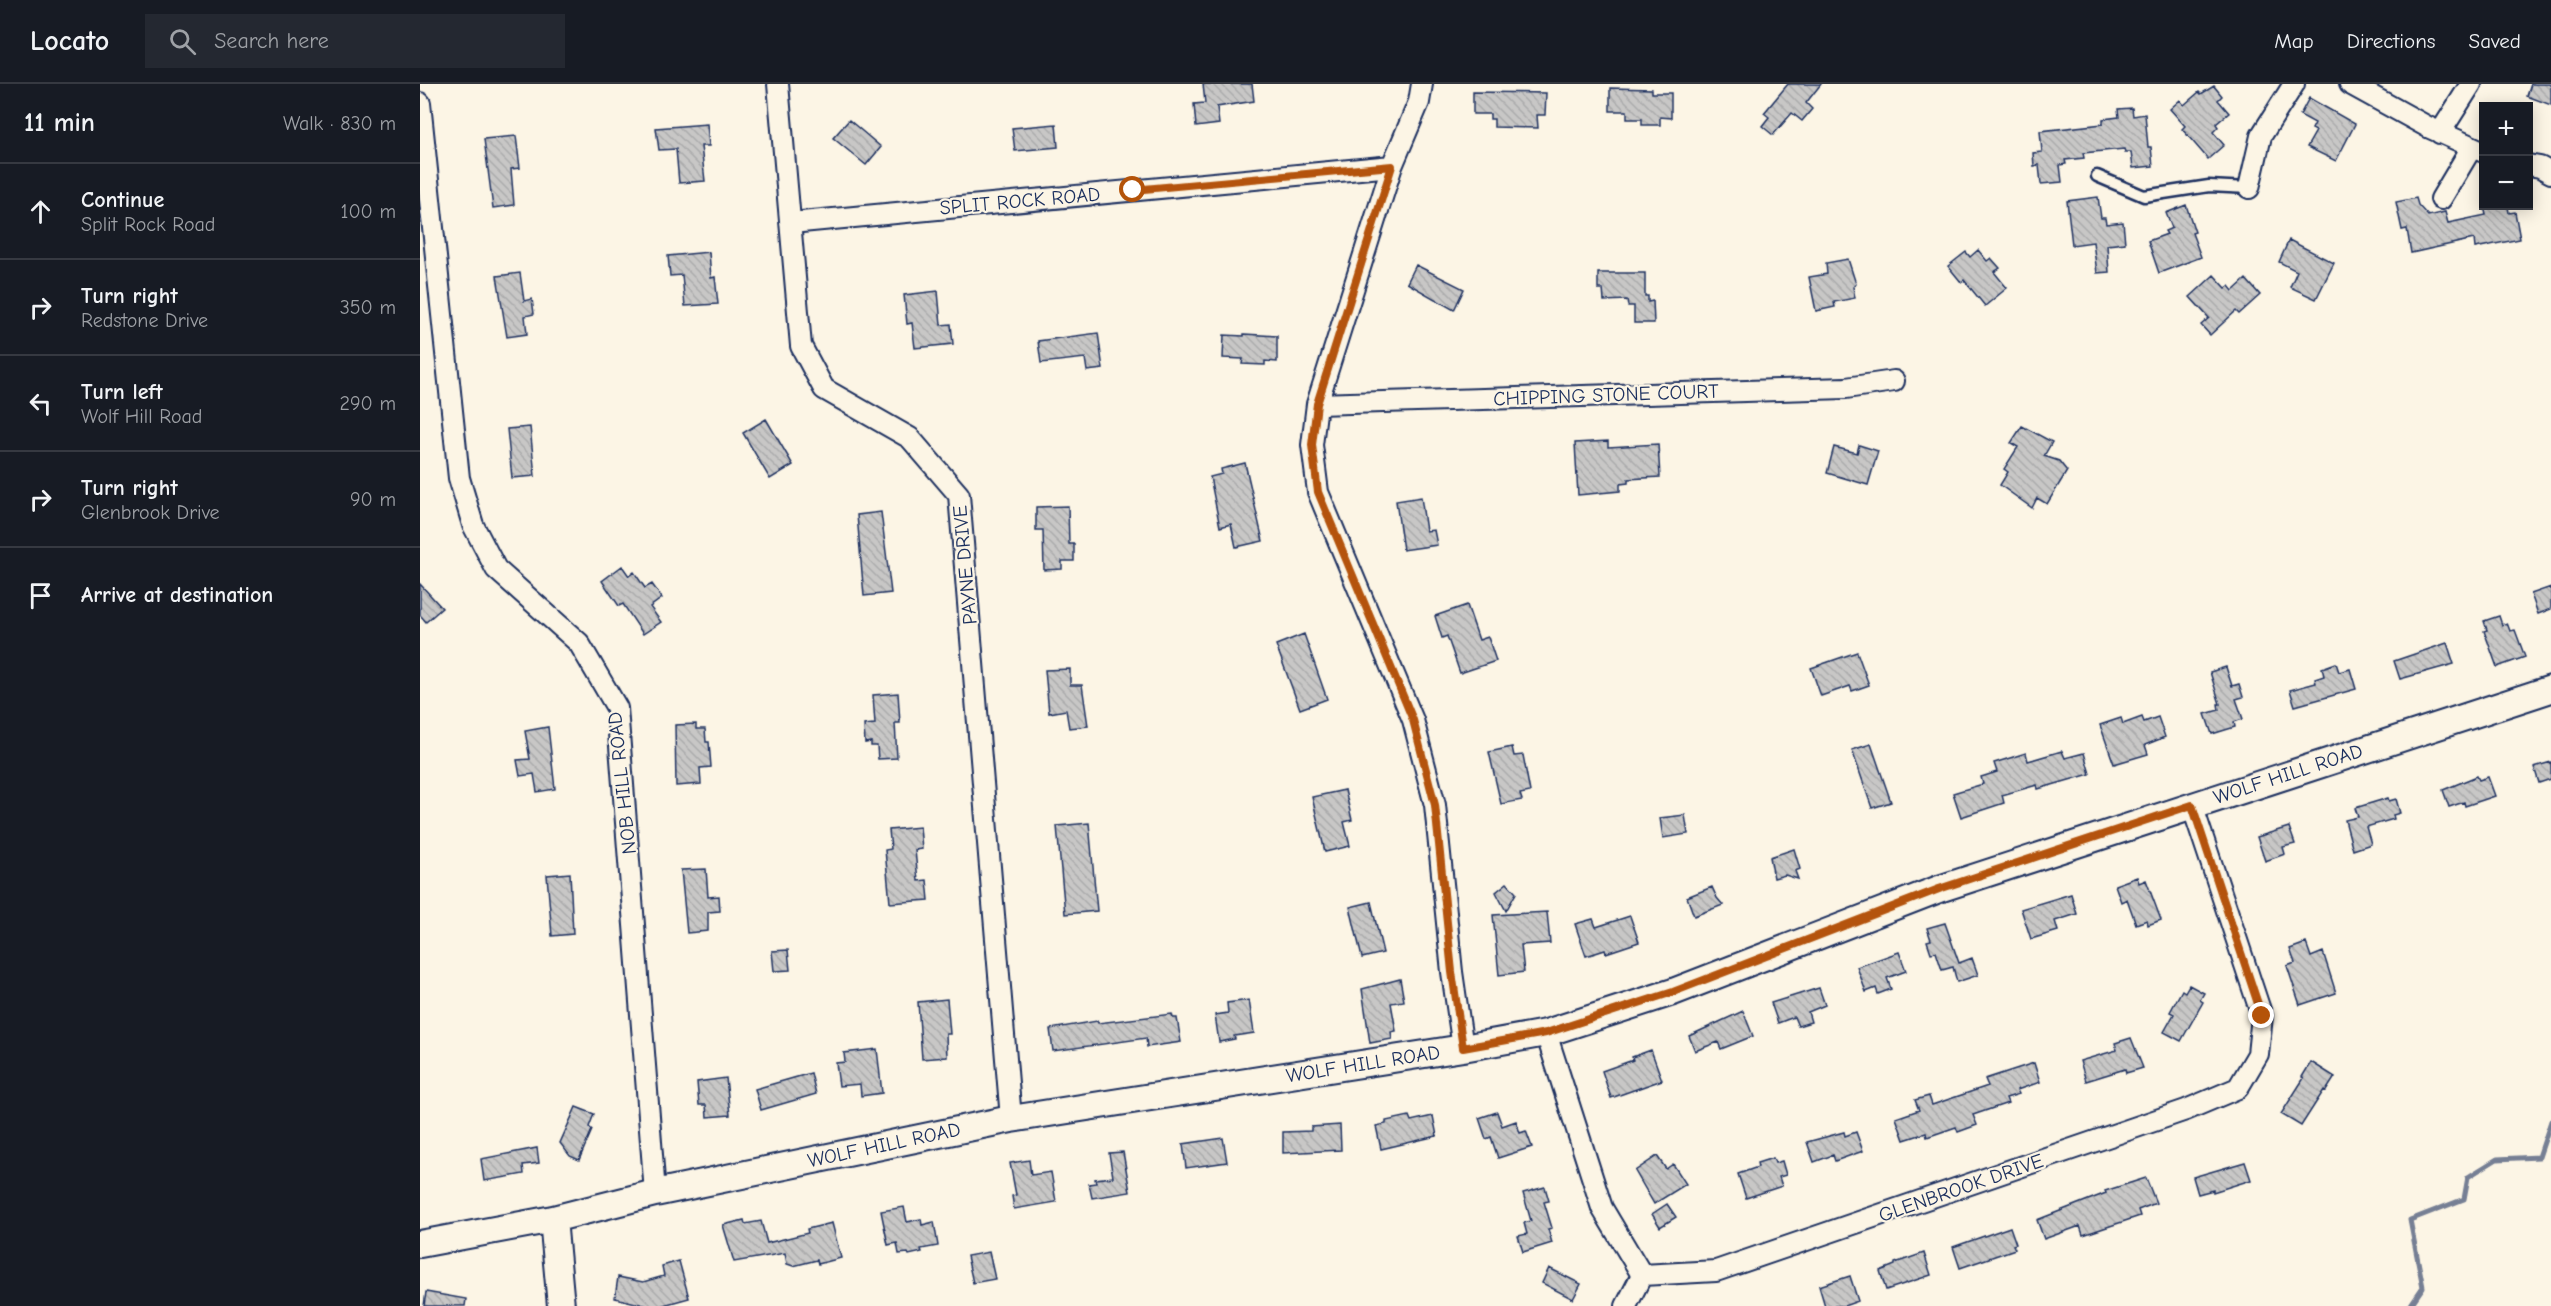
<!DOCTYPE html>
<html lang="en">
<head>
<meta charset="utf-8">
<style>
	body { margin:0; font-family:"Comic Neue",sans-serif; background:#242831; color:#f1f3f6 }
	.controls { position:absolute; right:18px; top:18px; display:grid; overflow:hidden; border-radius:0px; box-shadow:0 3px 15px #0003 }
	.controls button { width:54px; height:54px; display:grid; place-items:center; padding:0; border:0; border-bottom:2px solid #363941; background:#171b24; color:#f1f3f6; font:30px sans-serif }
	.stop { position:absolute; width:18px; height:18px; margin:-14px; border:4px solid #b45309; border-radius:50%; background:#fff }
	.stop.end { background:#b45309; border-color:#fff; box-shadow:0 2px 6px #0008 }
	.list { margin:0; padding:0; list-style:none }
	h2 { display:flex; justify-content:space-between; align-items:center; height:78px; margin:0; padding:0 24px; font-size:26px }
	h2 small { font-size:20px; font-weight:400; color:#9ea1a6 }
	.list li { display:grid; grid-template-columns:39px 1fr auto; gap:18px; align-items:center; box-sizing:border-box; height:96px; padding:0 24px; border-top:2px solid #363941 }
	.list b { display:block; font-size:22px; white-space:nowrap }
	.list p { margin:0; font-size:20px; white-space:nowrap; color:#9ea1a6 }
	.list em { font-size:20px; font-style:normal; color:#9ea1a6 }
	.icon { flex:none; width:33px; height:33px; fill:none; stroke:currentColor; stroke-width:2; stroke-linecap:round; stroke-linejoin:round }
	.map { position:relative; flex:none; width:2131px; height:1222px; overflow:hidden }
	header { display:flex; align-items:center; gap:36px; box-sizing:border-box; height:84px; padding:0 30px; background:#171b24; border-bottom:2px solid #363941 }
	header strong { font-size:28px }
	nav { display:flex; gap:33px; margin-inline-start:auto; font-size:21px }
	.search { width:420px; height:54px; background:#242831; display:flex; align-items:center; gap:15px; box-sizing:border-box; padding:0 21px; border-radius:0px; color:#9ea1a6; font-size:22px }
	main { display:flex }
	aside { flex:1; background:#171b24 }
	.map>svg:first-child { display:block }
</style>
</head>
<body>
<header>
<strong>Locato</strong>
<div class="search"><svg class="icon" aria-label="search" viewBox="0 0 24 24"><circle cx="10" cy="10" r="6"/><path d="M15 15l6 6"/></svg>Search here</div>
<nav><a>Map</a><a>Directions</a><a>Saved</a></nav>
</header>
<main>
<aside>
<h2>11 min<small>Walk · 830 m</small></h2>
<ul class="list">
<li><svg class="icon" aria-label="ahead" viewBox="0 0 24 24"><path d="M12 20V5M6 11l6-6 6 6"/></svg><div><b>Continue</b><p>Split Rock Road</p></div><em>100 m</em></li>
<li><svg class="icon" aria-label="right" viewBox="0 0 24 24"><path d="M7 20v-9h11M14 6l5 5-5 5"/></svg><div><b>Turn right</b><p>Redstone Drive</p></div><em>350 m</em></li>
<li><svg class="icon" aria-label="left" viewBox="0 0 24 24"><path d="M17 20v-9H6M10 6l-5 5 5 5"/></svg><div><b>Turn left</b><p>Wolf Hill Road</p></div><em>290 m</em></li>
<li><svg class="icon" aria-label="right" viewBox="0 0 24 24"><path d="M7 20v-9h11M14 6l5 5-5 5"/></svg><div><b>Turn right</b><p>Glenbrook Drive</p></div><em>90 m</em></li>
<li><svg class="icon" aria-label="arrive" viewBox="0 0 24 24"><path d="M6 21V4h12l-3 4 3 4H6"/></svg><div><b>Arrive at destination</b></div></li>
</ul>
</aside>
<div class="map">
<svg width="2131" height="1222" viewBox="0 0 2131 1222">
	<defs>
		<pattern id="building-back-hatch" width="6" height="6" patternUnits="userSpaceOnUse" patternTransform="scale(1.5)"><rect width="6" height="6" fill="#c8c7c6"/><path d="M-1 5l2 2M0 0l6 6M5-1l2 2" fill="none" stroke="#ababac"/></pattern>
	</defs>
	<rect width="100%" height="100%" fill="#fcf5e5"/>
	<filter id="ink" filterUnits="userSpaceOnUse"><feTurbulence type="fractalNoise" baseFrequency=".0167" numOctaves="2"/><feDisplacementMap in="SourceGraphic" scale="12" xChannelSelector="R" yChannelSelector="G"/><feConvolveMatrix kernelMatrix="1 2 1 2 8 2 1 2 1" color-interpolation-filters="sRGB"/></filter>
	<g filter="url(#ink)">
		<g fill="none" stroke-linecap="round" stroke-linejoin="round">
			<path stroke="#767f94" stroke-width="5" d="M1990,1222L2003,1203L1990,1136L2044,1115L2048,1093L2077,1075L2119,1073L2131,1037"/>
		</g>
		<path fill="url(#building-back-hatch)" stroke="#1b2f5e" stroke-width="1.5" d="M783,0H832L834,17L797,23L799,40L776,43L774,20L785,19Z
			M1368,0H1401L1386,19L1392,25L1382,37L1372,29L1353,51L1342,42L1349,33L1344,29Z
			M2111,0H2131V21L2107,12Z
			M1794,2L1802,12L1798,16L1809,29L1796,40L1798,43L1793,48L1804,61L1788,75L1762,45L1765,42L1750,25L1760,16L1764,21L1779,8L1781,10Z
			M1190,4L1232,5V9H1251V34L1240,33V41H1222V35H1207V27H1190Z
			M1053,8L1126,9L1125,31H1117L1118,44L1074,43V35H1070V30H1053Z
			M1889,14L1935,40L1916,77L1887,63L1896,47L1892,45L1895,39L1880,31Z
			M1712,24L1713,32L1725,30L1728,63H1731L1733,82L1713,84L1711,68H1705L1704,65L1663,69L1664,74L1645,76L1646,80L1640,81L1642,98L1621,100L1619,81L1614,82L1613,69L1622,68L1620,47L1683,40V35L1699,33L1698,25Z
			M429,36L461,63L446,81L413,54Z
			M287,40L289,62H281L285,97L259,99L256,65L239,66L236,44Z
			M636,40L638,63L595,67L592,44Z
			M96,52L100,84L91,85L94,121L73,124L64,55Z
			M1678,113L1681,134H1685L1686,140L1703,138L1705,159L1687,161L1689,188L1677,189L1673,158L1652,161L1647,117Z
			M1996,114L1998,121L2008,132L2025,128L2028,139L2066,131L2064,122H2088L2089,129L2095,128L2100,155L2055,164L2054,155L1991,169L1987,145L1982,146L1976,118Z
			M1766,121L1775,148L1772,149L1781,173L1739,189L1728,157L1747,150L1745,147L1752,144L1746,129Z
			M1869,156L1914,179L1896,215L1870,203L1877,187L1859,178Z
			M1558,166L1567,177L1571,174L1580,184L1574,188L1587,204L1565,222L1544,196L1541,198L1528,182L1546,168L1550,173Z
			M289,168L291,194L295,193L298,220L265,222L262,191L250,192L248,172Z
			M1428,175L1436,200L1433,203L1435,214L1414,218L1415,223L1396,227L1389,193L1407,190L1406,179Z
			M996,181L1044,205L1034,226L987,199Z
			M100,189L104,217L112,215L114,230L105,232L107,250L87,253L77,192Z
			M1178,189H1225V212H1228V218L1233,217L1234,239H1214V222H1208L1207,216L1184,217L1183,205H1178Z
			M1794,191L1806,204L1809,202L1813,207L1826,195L1840,211L1819,230L1816,227L1790,251L1781,241L1789,234L1770,213Z
			M518,207L521,241L531,240L533,260L495,264L492,239L487,240L484,211Z
			M678,249L683,285L667,287L665,274L621,279L618,257Z
			M824,250L857,252V278L845,277V281L822,280L823,275L803,274L804,251L824,252Z
			M346,335L373,381L350,395L323,349Z
			M1602,342L1632,358L1624,372L1639,377L1647,387L1627,420L1617,414L1612,424L1580,401L1588,388L1584,385L1598,363L1591,359Z
			M110,343L115,392L92,394L87,345Z
			M1188,357V363L1238,360L1240,393L1208,395V399L1200,400V407L1158,411L1155,359Z
			M1439,361L1458,367L1448,401L1407,389L1414,363L1437,369Z
			M825,379L843,457L816,463L811,440L800,443L790,393L802,390L801,385Z
			M1001,413L1006,447L1014,446L1017,461L983,466L976,417Z
			M648,422L649,460H654V477H642V485L624,486L623,446H616V423Z
			M461,428L471,509L444,512L437,431Z
			M202,482L209,492L214,488L225,504L232,500L242,514L230,523L241,538L223,550L203,520L199,522L182,497Z
			M0,500L22,524L6,538L0,531Z
			M2131,503V525L2118,530L2111,510Z
			M1047,521L1059,556L1068,553L1076,577L1040,589L1027,552L1022,554L1015,532Z
			M2079,532L2082,541L2087,539L2090,547L2095,546L2105,573L2077,583L2064,547L2067,546L2064,537Z
			M884,550L907,615L880,625L856,561Z
			M2027,559L2034,580L1980,595L1974,577Z
			M1437,568L1449,601L1432,607L1430,602L1401,612L1391,584Z
			M1916,579L1919,588L1930,585L1936,605L1875,622L1870,606L1896,599L1895,595L1904,592L1902,584Z
			M1806,583L1812,602L1819,600L1823,613L1816,615L1823,635L1814,638L1815,643L1792,650L1785,630L1799,626L1798,620H1800L1790,588Z
			M650,585V601H662L668,642L649,644L646,626L629,629L625,586Z
			M478,609L480,639H475L477,674L458,675L457,662H451V658L445,659L444,641L455,640L453,611Z
			M1722,633L1724,638L1738,633L1745,653L1725,661L1728,670L1694,680L1680,641L1701,634L1703,640Z
			M276,640V645H285L286,658H289L291,683L280,684L281,700L256,702L255,641Z
			M128,643L135,705L117,708L114,690L100,692L97,676L110,675L105,647Z
			M1451,660L1471,718L1452,724L1432,666Z
			M1092,663L1094,672L1103,671L1110,708L1100,710L1102,716L1081,720L1069,668Z
			M1642,667L1645,674L1664,669L1670,690L1618,705L1617,701L1582,711L1584,719L1541,733L1533,709L1563,700L1561,693L1577,688L1574,679L1606,669L1608,677Z
			M2131,678V695L2119,699L2114,683Z
			M2057,692L2059,696L2068,693L2075,712L2045,722L2044,718L2029,723L2023,706Z
			M925,706L932,736L924,738L930,762L905,768L892,713Z
			M1968,714L1969,717L1976,715L1980,729L1973,731L1974,735L1946,743L1951,760L1933,766L1925,736L1938,733L1935,724Z
			M1265,731L1268,750L1243,754L1240,734Z
			M669,739L677,827L645,830L637,742Z
			M500,743L502,765L495,766L498,797L507,796L509,816L470,819L465,766L471,765L469,746Z
			M1869,743L1875,760L1863,763L1865,770L1845,777L1837,753Z
			M1374,765L1380,785L1375,787L1378,795L1365,791L1354,794L1350,773Z
			M286,785L288,813L299,812L300,827L288,828V847L267,849L261,786Z
			M150,789L153,850L132,852L127,791Z
			M1717,793L1719,799L1726,796L1741,836L1728,841L1727,836L1716,840L1707,815L1701,818L1695,801Z
			M1087,799L1096,809L1086,827L1076,808Z
			M1292,803L1297,814L1303,821L1274,832L1267,813Z
			M1651,810L1657,830L1635,837L1638,847L1611,855L1601,825Z
			M951,818L963,869L942,874L930,823Z
			M1127,828L1130,859L1101,861L1104,888L1079,891L1073,831Z
			M1210,832L1219,858L1186,869L1185,866L1166,872L1155,840L1173,835L1176,843Z
			M1525,839L1539,879L1552,874L1558,891L1537,898L1533,883L1522,886L1516,868L1511,869L1507,857L1511,856L1507,844Z
			M1886,859L1891,873L1903,868L1916,909L1880,921L1867,882L1875,879L1870,865Z
			M368,866L370,886L354,887L352,867Z
			M1479,868L1486,887L1467,894L1471,905L1458,910L1456,904L1446,908L1437,883Z
			M980,895L984,917L971,919L976,947L971,948L972,955L950,959L942,905Z
			M1769,901L1784,909L1780,916L1783,918L1761,957L1744,948L1754,930L1750,928L1762,906L1765,908Z
			M1399,904L1405,921L1388,928L1391,938L1378,942L1374,933L1358,939L1351,919Z
			M527,915L530,950H526L527,973L502,975L498,918Z
			M829,916L834,949L814,952L815,955L799,958L795,931L808,929L807,919Z
			M1323,927L1333,952L1301,965L1298,958L1275,967L1269,952Z
			M752,930L753,934H757L761,958L727,963L726,954L633,967L630,945L677,937L678,939Z
			M1711,954L1723,984L1706,989L1705,985L1666,997L1660,977L1697,966L1695,959Z
			M457,965L462,1009L441,1012L440,1000L419,1002L416,979L425,978L424,969Z
			M1231,966L1242,996L1191,1014L1182,987L1213,976L1212,973Z
			M1891,978L1915,993L1906,1007L1904,1006L1881,1042L1861,1030L1884,994L1882,993Z
			M1614,979L1620,998L1597,1006L1599,1010L1586,1014L1588,1019L1553,1031L1557,1041L1538,1048L1536,1043L1507,1053L1506,1049L1484,1056L1476,1034L1499,1026L1495,1016L1509,1012L1512,1021L1568,1002L1565,995Z
			M391,989L396,1010L341,1026L335,1005Z
			M306,994L310,1031L287,1033L286,1021H279L277,998Z
			M156,1023L174,1030L169,1043L172,1046L159,1076L150,1072L140,1059Z
			M1077,1028L1082,1042L1096,1037L1100,1049L1106,1047L1112,1063L1078,1074L1071,1053L1066,1055L1059,1034Z
			M989,1032L991,1037L1013,1032L1017,1052L961,1065L956,1042L966,1040V1037Z
			M920,1041L921,1066L863,1069V1048L891,1047V1043Z
			M1424,1048L1425,1052L1436,1048L1443,1067L1415,1077L1413,1071L1394,1078L1387,1058Z
			M803,1054L807,1078L766,1084L763,1060Z
			M117,1064L119,1079L103,1081L104,1090L64,1097L61,1075Z
			M703,1068L710,1108L672,1114L669,1100L676,1099L675,1095L693,1093L689,1069Z
			M1237,1072L1246,1085L1253,1080L1266,1100L1234,1120L1215,1087Z
			M1353,1074L1355,1079L1362,1077L1366,1091L1359,1093L1362,1102L1326,1114L1318,1090L1338,1083L1337,1079Z
			M609,1076L611,1091L631,1088L636,1118L594,1125L592,1112L596,1111L590,1079Z
			M1825,1078L1831,1096L1793,1108V1106L1778,1110L1773,1093Z
			M1726,1094L1736,1119L1718,1126L1720,1132L1663,1151L1660,1142L1624,1155L1617,1136L1686,1109L1685,1107Z
			M1125,1103L1129,1117L1124,1118L1132,1144L1128,1145L1132,1159L1103,1168L1098,1152L1107,1150L1104,1139L1111,1137L1103,1109Z
			M1247,1120L1256,1133L1240,1143L1232,1130Z
			M484,1123L487,1138L501,1135L502,1141L514,1138L518,1162L501,1165L502,1168L489,1171L488,1169L479,1170L477,1159L468,1161L461,1127Z
			M324,1136L325,1140L341,1137L347,1159L388,1149L387,1145L412,1139L421,1174L398,1180L397,1176L373,1182L367,1180L365,1169L314,1178L303,1141Z
			M1590,1143L1596,1160L1593,1161L1595,1165L1540,1184L1533,1163Z
			M569,1168L575,1195L553,1199L547,1172Z
			M1504,1169L1511,1191L1466,1206L1460,1187L1475,1181V1179Z
			M259,1177L269,1214L240,1222H228L195,1214L198,1193L223,1198L244,1192L242,1182Z
			M1129,1184L1161,1200L1153,1215L1122,1199Z
			M1430,1192L1438,1217L1424,1222H1405L1399,1202Z
			M6,1208L46,1215L45,1222H4Z"/>
		<g fill="none" stroke-linecap="round" stroke-linejoin="round">
			<g stroke="#1b2f5e" stroke-width="15">
				<path id="service" d="M1677,92L1724,112L1789,102L1829,104"/>
			</g>
			<g stroke="#1b2f5e" stroke-width="24">
				<path id="minor" d="M358,0L381,262L404,305L490,354L539,411L591,1035
					M1002,0L999,18L972,82L897,320L892,361L898,408L993,636L1015,721L1032,888L1043,964
					M1930,0L2008,43L2064,68
					M0,19L39,394L53,441L76,485L159,559L197,624L235,1109
					M2020,49L2051,0
					M2108,81L2120,83L2131,89
					M1829,104L1841,52L1874,0
					M2021,115L2052,63
					M371,139L972,82
					M897,320L1426,304L1474,297
					M1126,949L1182,1124L1222,1191
					M1222,1191L1296,1187L1766,1026L1818,1004L1838,970L1842,932L1772,721
					M1206,1222L1222,1191"/>
			</g>
			<g stroke="#1b2f5e" stroke-width="30">
				<path id="tertiary" d="M133,1135L141,1222
					M0,1160L133,1135L235,1109L591,1035L1043,964L1126,949L1253,908L1519,805L2131,605"/>
			</g>
			<use href="#service" stroke="#fcf5e5" stroke-width="10"/>
			<use href="#minor" stroke="#fcf5e5" stroke-width="20"/>
			<use href="#tertiary" stroke="#fcf5e5" stroke-width="26"/>
		</g>
	</g>
	<g fill="none" stroke-linecap="round" stroke-linejoin="round" filter="url(#ink)">
		<path stroke="#b45309" stroke-width="8" d="M713,106L972,82L897,320L892,361L898,408L993,636L1015,721L1032,888L1043,964L1126,949L1253,908L1519,805L1772,721L1842,932"/>
	</g>
	<g text-anchor="middle" dominant-baseline="central" stroke-width="4.5" stroke-linejoin="round" paint-order="stroke">
		<g font-size="20" fill="#1b2f5e" stroke="#fcf5e5">
			<text transform="translate(600 117) rotate(-5)">SPLIT ROCK ROAD</text>
			<text transform="translate(1186 311) rotate(-2)">CHIPPING STONE COURT</text>
			<text transform="translate(545 481) rotate(-95)">PAYNE DRIVE</text>
			<text transform="translate(1868 690) rotate(-18)">WOLF HILL ROAD</text>
			<text transform="translate(202 699) rotate(-96)">NOB HILL ROAD</text>
			<text transform="translate(943 980) rotate(-9)">WOLF HILL ROAD</text>
			<text transform="translate(464 1061) rotate(-12)">WOLF HILL ROAD</text>
			<text transform="translate(1541 1104) rotate(-19)">GLENBROOK DRIVE</text>
		</g>
	</g>
</svg>
<div class="controls">
<button>+</button>
<button>−</button>
</div>
<div class="stop" style="left:713px;top:106px"></div>
<div class="stop end" style="left:1842px;top:932px"></div>
</div>
</main>
</body>
</html>
